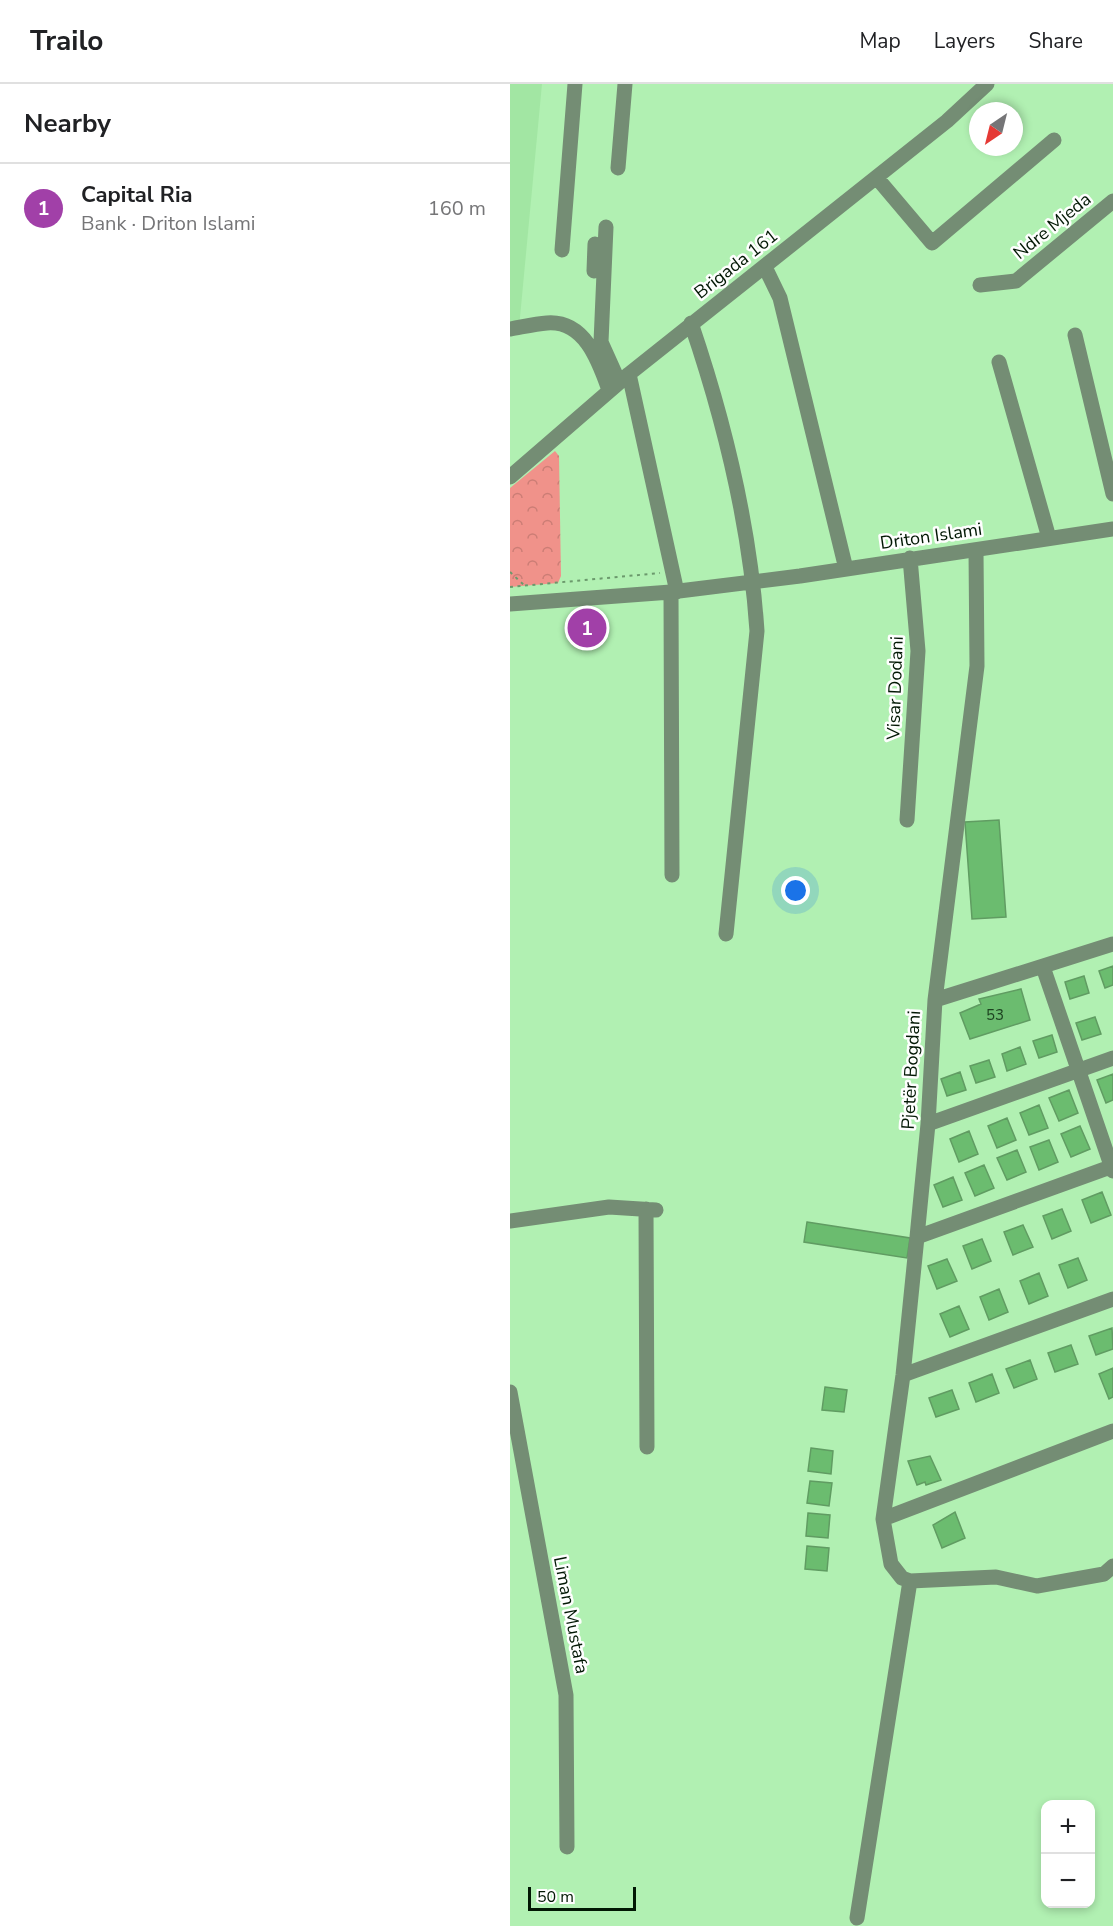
<!DOCTYPE html>
<html lang="en">
<head>
<meta charset="utf-8">
<style>
	body { margin:0; font-family:"Nunito Sans",sans-serif; background:#f2f2f2; color:#202124 }
	.controls { position:absolute; right:18px; bottom:18px; display:grid; overflow:hidden; border-radius:12px; box-shadow:0 3px 9px #0003 }
	.controls button { width:54px; height:54px; display:grid; place-items:center; padding:0; border:0; border-bottom:2px solid #e0e0e0; background:#fff; color:#202124; font:30px sans-serif }
	.compass { position:absolute; left:459px; top:18px; width:54px; height:54px; border-radius:50%; background:#fff; box-shadow:0 3px 9px #0003; rotate:215deg }
	.scale { position:absolute; left:18px; bottom:15px; width:108px; box-sizing:border-box; padding-left:6px; border:3px solid #021804; border-top:0; font-size:16px; line-height:21px; white-space:nowrap; color:#021804; -webkit-text-stroke:4px #fefefe; paint-order:stroke }
	.you { position:absolute; left:286px; top:807px; width:21px; height:21px; margin:-15px; border:4px solid #fff; border-radius:50%; background:#1a73e8; box-shadow:0 0 0 9px #1a73e833 }
	.badge { display:grid; place-items:center; width:39px; height:39px; border-radius:50%; background:#a140a8; color:#fff; font-size:20px; font-weight:700 }
	.pin { position:absolute; translate:-50% -50%; border:3px solid #fff; box-shadow:0 2px 6px #0006 }
	.list { margin:0; padding:0; list-style:none }
	h2 { display:flex; justify-content:space-between; align-items:center; height:78px; margin:0; padding:0 24px; font-size:26px }
	h2 small { font-size:20px; font-weight:400; color:#757577 }
	.list li { display:grid; grid-template-columns:39px 1fr auto; gap:18px; align-items:center; box-sizing:border-box; height:90px; padding:0 24px; border-top:2px solid #e0e0e0 }
	.list b { display:block; font-size:22px; white-space:nowrap }
	.list p { margin:0; font-size:20px; white-space:nowrap; color:#757577 }
	.list em { font-size:20px; font-style:normal; color:#757577 }
	.map { position:relative; flex:none; width:603px; height:1842px; overflow:hidden }
	header { display:flex; align-items:center; gap:36px; box-sizing:border-box; height:84px; padding:0 30px; background:#fff; border-bottom:2px solid #e0e0e0 }
	header strong { font-size:28px }
	nav { display:flex; gap:33px; margin-inline-start:auto; font-size:21px }
	main { display:flex }
	aside { flex:1; background:#fff }
	.map>svg:first-child { display:block }
</style>
</head>
<body>
<header>
<strong>Trailo</strong>
<nav><a>Map</a><a>Layers</a><a>Share</a></nav>
</header>
<main>
<aside>
<h2>Nearby<small></small></h2>
<ul class="list">
<li><span class="badge">1</span><div><b>Capital Ria</b><p>Bank · Driton Islami</p></div><em>160 m</em></li>
</ul>
</aside>
<div class="map">
<svg width="603" height="1842" viewBox="0 0 603 1842">
	<defs>
		<pattern id="park-crowns" width="20" height="18" patternUnits="userSpaceOnUse" patternTransform="scale(1.5)"><rect width="20" height="18" fill="#f0928a"/><path d="M2 6a3 3 0 1 1 6 0M12 15a3 3 0 1 1 6 0" fill="none" stroke="#cc7d75"/></pattern>
	</defs>
	<rect width="100%" height="100%" fill="#b1f0b2"/>
	<path fill="#a2e6a3" d="M0,0H32L9,244L0,245Z"/>
	<path fill="url(#park-crowns)" d="M45,367L49,372L51,492L48,499L0,503V404Z"/>
	<path fill="#6bbc6f" stroke="#609c62" stroke-width="1.5" d="M489,736L496,833L462,835L455,738Z
		M603,882V901L595,904L589,887Z
		M574,892L579,909L560,915L555,898Z
		M511,905L520,936L460,955L450,929L471,920L469,915Z
		M585,933L591,950L572,956L566,939Z
		M542,951L547,968L529,974L523,957Z
		M510,963L516,980L497,987L492,970Z
		M479,976L485,993L466,999L460,982Z
		M450,988L456,1006L437,1012L431,995Z
		M603,990V1016L596,1019L587,996Z
		M559,1006L568,1029L549,1037L539,1014Z
		M529,1021L538,1044L519,1051L510,1029Z
		M497,1034L506,1056L487,1064L478,1042Z
		M570,1042L580,1065L561,1073L551,1050Z
		M459,1047L468,1070L449,1078L440,1055Z
		M539,1056L548,1078L529,1086L520,1063Z
		M507,1066L516,1088L497,1096L487,1074Z
		M474,1081L484,1104L465,1112L455,1089Z
		M443,1093L452,1116L433,1123L424,1101Z
		M592,1108L601,1131L581,1139L572,1116Z
		M552,1125L561,1147L542,1155L533,1132Z
		M297,1138L400,1154L397,1174L294,1158Z
		M513,1141L523,1163L503,1171L494,1148Z
		M472,1155L481,1177L462,1185L453,1162Z
		M568,1174L577,1196L558,1204L549,1181Z
		M437,1175L447,1197L427,1205L418,1182Z
		M529,1189L538,1212L519,1220L510,1197Z
		M489,1205L498,1228L479,1236L470,1213Z
		M449,1222L459,1245L440,1253L430,1230Z
		M602,1244L603,1265L586,1271L579,1252Z
		M561,1261L568,1280L545,1288L538,1269Z
		M520,1276L527,1295L504,1304L496,1285Z
		M603,1284V1313L599,1315L589,1290Z
		M482,1290L489,1309L466,1318L459,1299Z
		M315,1303L337,1306L334,1328L312,1326Z
		M442,1306L449,1325L426,1333L419,1314Z
		M301,1364L323,1367L321,1390L298,1387Z
		M420,1372L431,1396L416,1401L415,1398L407,1401L398,1377Z
		M300,1397L322,1399L319,1422L297,1419Z
		M445,1428L455,1454L432,1464L423,1441Z
		M298,1429L320,1431L318,1454L296,1452Z
		M297,1462L319,1464L317,1487L295,1485Z"/>
	<g fill="none" stroke-linecap="round" stroke-linejoin="round">
		<path stroke="#6b996c" stroke-width="2" stroke-dasharray="3 4.5" stroke-linecap="butt" d="M0,488L15,502
			M0,503L150,489"/>
		<path stroke="#748d74" stroke-width="15" d="M108,84L115,0
			M367,94L422,159L544,56
			M96,143L91,258L109,298
			M52,166L65,0
			M255,183L270,214L336,485
			M84,187L85,160
			M470,201L506,197L603,117
			M181,239C215,339 240,441 247,547L216,850
			M0,245C12,243 25,240 37,239C75,236 89,278 99,306
			M565,251L603,410
			M489,278L539,454
			M119,290L167,508
			M0,393L119,290L437,37L477,0
			M466,467L467,582L425,916L418,1040L407,1153L393,1291L373,1435L381,1480L392,1494L400,1497L486,1493L527,1502L594,1490L603,1482
			M161,508L162,791
			M0,520L161,508L290,492L603,445
			M397,736L408,567L400,474
			M533,883L603,1087
			M425,916L603,860
			M418,1040L603,974
			M136,1125L137,1363
			M0,1137L99,1123L146,1126
			M407,1153L603,1082
			M393,1291L603,1215
			M0,1308L56,1611L57,1763
			M373,1435L603,1347
			M347,1834L400,1497"/>
	</g>
	<g text-anchor="middle" dominant-baseline="central" stroke-width="5" stroke-linejoin="round" paint-order="stroke">
		<g font-size="15" fill="#1c411f">
			<text x="485" y="931">53</text>
		</g>
		<g font-size="18" fill="#021804" stroke="#fefefe">
			<text transform="translate(542 142) rotate(-39)">Ndre Mjeda</text>
			<text transform="translate(226 180) rotate(-38)">Brigada 161</text>
			<text transform="translate(421 452) rotate(-8)">Driton Islami</text>
			<text transform="translate(385 604) rotate(-88)">Visar Dodani</text>
			<text transform="translate(401 986) rotate(-87)">Pjetër Bogdani</text>
			<text transform="translate(61 1531) rotate(79)">Liman Mustafa</text>
		</g>
	</g>
</svg>
<div class="controls">
<button>+</button>
<button>−</button>
</div>
<svg class="compass" viewBox="-18 -18 36 36"><path d="M0-13l5 13h-10z" fill="#e53935"/><path d="M0 13l5-13h-10z" fill="#757577"/></svg>
<div class="scale">50 m</div>
<div class="you"></div>
<div class="pin badge" style="left:77px;top:544px">1</div>
</div>
</main>
</body>
</html>
